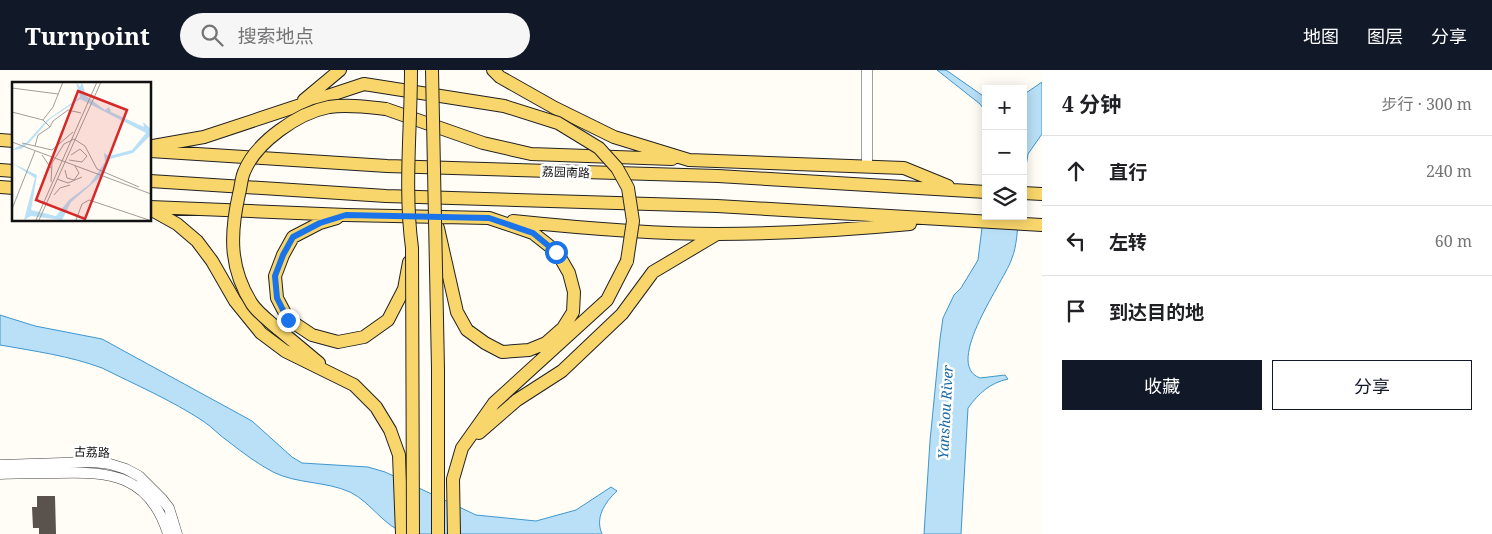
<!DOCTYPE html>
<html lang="zh">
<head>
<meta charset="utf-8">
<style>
	body { margin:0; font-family:"Noto Serif","Noto Sans SC",serif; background:#f6f6f6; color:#202124 }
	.controls { position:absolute; right:15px; top:15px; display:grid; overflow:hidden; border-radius:0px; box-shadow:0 2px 12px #0003 }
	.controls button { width:45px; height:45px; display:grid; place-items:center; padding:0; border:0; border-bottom:1px solid #e0e0e0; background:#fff; color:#202124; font:25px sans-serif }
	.stop { position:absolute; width:15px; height:15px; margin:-11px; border:4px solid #1a73e8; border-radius:50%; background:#fff }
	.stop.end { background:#1a73e8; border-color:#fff; box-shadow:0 1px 5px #0008 }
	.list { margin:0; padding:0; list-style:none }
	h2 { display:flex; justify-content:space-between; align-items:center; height:65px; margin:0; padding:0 20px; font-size:21px }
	h2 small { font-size:16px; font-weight:400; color:#757577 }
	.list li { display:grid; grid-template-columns:32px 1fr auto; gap:15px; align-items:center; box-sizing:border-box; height:70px; padding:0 20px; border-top:1px solid #e0e0e0 }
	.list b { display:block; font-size:19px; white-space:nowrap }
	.list em { font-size:16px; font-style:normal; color:#757577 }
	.actions { display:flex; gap:10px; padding:15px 20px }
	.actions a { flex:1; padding:11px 0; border:1px solid #111827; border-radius:0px; text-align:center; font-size:18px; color:#111827 }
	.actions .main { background:#111827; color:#fff }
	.icon { flex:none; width:28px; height:28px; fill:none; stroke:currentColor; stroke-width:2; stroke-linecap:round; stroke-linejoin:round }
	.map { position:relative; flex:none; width:1042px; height:464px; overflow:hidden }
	header { display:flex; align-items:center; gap:30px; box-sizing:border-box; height:70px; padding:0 25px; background:#111827; color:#fff }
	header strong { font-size:24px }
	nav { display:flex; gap:28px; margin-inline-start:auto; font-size:18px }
	.search { width:350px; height:45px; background:#f6f6f6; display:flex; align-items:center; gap:12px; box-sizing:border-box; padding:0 18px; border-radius:28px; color:#757577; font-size:19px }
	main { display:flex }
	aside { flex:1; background:#fff }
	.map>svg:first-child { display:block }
</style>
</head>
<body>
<header>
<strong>Turnpoint</strong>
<div class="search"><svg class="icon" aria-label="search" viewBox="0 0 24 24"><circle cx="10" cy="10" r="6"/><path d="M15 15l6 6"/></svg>搜索地点</div>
<nav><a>地图</a><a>图层</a><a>分享</a></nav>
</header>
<main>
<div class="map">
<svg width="1042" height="464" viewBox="0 0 1042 464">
	<rect width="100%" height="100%" fill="#fffdf5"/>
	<path fill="#b9e0f7" stroke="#3f96cf" d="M937,0H946L986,28V56L983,38L980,34Z
		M1042,12V64L1028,84L1023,115V25Z
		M986,125V146H1019C1017,160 1017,176 1012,188C1006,209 942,294 980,308L1005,305L1008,309C990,313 979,323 968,338L961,464H924L930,371L940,269L943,248L954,225L961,218L978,190Z
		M0,245L35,256L102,269L252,351L292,387L302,393L368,397L385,402L476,445L536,451L576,440L611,417L617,421C604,433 595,448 602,464H407C383,456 372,433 350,422C325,411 297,414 273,402C258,394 243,383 229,372C220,366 212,357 203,351C171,330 136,315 102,298C70,286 34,281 0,275Z"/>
	<path fill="#5a524d" d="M37,426H55L56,464H39V458H33L32,437H37Z"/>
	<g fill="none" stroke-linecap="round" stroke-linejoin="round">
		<g stroke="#444" stroke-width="11">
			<path id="minor" d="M867,0V97
				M0,395L94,392L110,394L126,399L139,406L162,429L169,438L177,464
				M0,404C19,403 39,403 58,403C111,401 150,406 168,464"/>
		</g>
		<g stroke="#222" stroke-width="14">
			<path id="major" d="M493,0L500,7L555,38L614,67L689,90L904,98L948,116
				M304,30L340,0
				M386,39L483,73L531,84L672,89
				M0,70L14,71
				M153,76L204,67L364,14L504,36
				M150,81L387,96L718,106L986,122
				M0,100L14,101
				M150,111L386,126L717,136L1042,155
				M0,117L14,118
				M1023,123L1042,124
				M150,137L346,145L489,148L533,163L557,182L569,203L574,222L573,242L563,258L546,273L529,280L502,282L485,273L467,260L457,242L438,158
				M150,139L177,154L197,171L212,191L235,231L261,263L285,281L354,315L376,337L390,360L399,385L402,464
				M337,148L320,153L293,167L283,185L275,206L277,228L288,249L312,265L338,272L364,267L388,250L404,219L409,192
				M513,151C581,158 649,164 717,164C782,164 846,160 910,154
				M277,258L319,293
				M479,363L517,330L562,301L622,244L653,202L717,164
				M454,464L453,409L462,378L494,333L607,230L627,191"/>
		</g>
		<use href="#minor" stroke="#fff" stroke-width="10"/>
		<use href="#major" stroke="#f9d66b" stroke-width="12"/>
		<g stroke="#222" stroke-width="14" stroke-linecap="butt">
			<path id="major-bridge" d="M411,0C411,59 404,119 412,178L413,464
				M432,0L438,299V464
				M504,36L558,53L599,78L617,98L628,118L633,151L627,191
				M277,258C269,251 258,243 252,234C229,198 230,164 239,124C241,117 241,109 244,102C256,72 298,43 329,37C348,34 368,37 386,39"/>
		</g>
		<use href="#major-bridge" stroke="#f9d66b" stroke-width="12"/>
	</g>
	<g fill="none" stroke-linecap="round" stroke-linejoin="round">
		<path stroke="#1a73e8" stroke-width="6" d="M288,250L277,228L275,206L283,185L293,167L320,153L346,145L489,148L533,163L556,182"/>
	</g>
	<g text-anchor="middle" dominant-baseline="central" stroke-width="5" stroke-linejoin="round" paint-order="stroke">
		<g font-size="12" fill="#111" stroke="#fff">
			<text transform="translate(566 102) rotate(2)">荔园南路</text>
			<text transform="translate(92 382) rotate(2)">古荔路</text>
		</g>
		<g font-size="14" font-style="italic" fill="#1768a6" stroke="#fff">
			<text transform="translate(945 342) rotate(-87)">Yanshou River</text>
		</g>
	</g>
	<g transform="translate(12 12)">
		<rect width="139" height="139" fill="#fffdf5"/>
		<path d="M64,0L68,5L70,0L74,14L93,28L97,25L99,30L132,45L131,40L139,47V53L121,71L98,77L88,95L59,120L50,138L19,134L12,138L23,96L0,81L25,93L19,128L44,134L57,118L78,102L93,80L92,71L97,74L120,68L134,51L68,17L38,37L17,61L9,67L0,68L15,60L35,38L68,15Z" fill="#b9e0f7"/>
		<path fill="none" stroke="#a09f9a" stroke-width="1" d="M0,6L46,12M0,30L31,38L41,25L51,0M38,45L41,39L56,28L69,31M0,60L139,112M10,61L40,68L61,50M23,64L26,53L38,45L31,38M30,73L39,86M57,78L70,80L75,74L68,67L59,73M53,88L55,96L62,98L67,91L63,84M45,97L56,101L70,95M39,100L40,81L52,62L62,57L73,64L85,87L127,105M42,113L48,106L58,103M0,127L23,69M24,138L85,0M27,138L89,0M64,138L70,122L77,118L137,138"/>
		<path fill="#d62828" fill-opacity="0.15" stroke="#d62828" stroke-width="2.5" d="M66,9L115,28L73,137L24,118Z"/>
		<rect width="139" height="139" fill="none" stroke="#111" stroke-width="2.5"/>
	</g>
</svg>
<div class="controls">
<button>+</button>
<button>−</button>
<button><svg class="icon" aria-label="layers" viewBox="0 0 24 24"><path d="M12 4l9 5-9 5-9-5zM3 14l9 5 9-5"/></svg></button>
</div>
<div class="stop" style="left:556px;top:182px"></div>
<div class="stop end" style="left:288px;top:250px"></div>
</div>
<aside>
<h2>4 分钟<small>步行 · 300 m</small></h2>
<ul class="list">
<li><svg class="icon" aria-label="ahead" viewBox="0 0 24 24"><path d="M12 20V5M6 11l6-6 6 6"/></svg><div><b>直行</b></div><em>240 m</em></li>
<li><svg class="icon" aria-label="left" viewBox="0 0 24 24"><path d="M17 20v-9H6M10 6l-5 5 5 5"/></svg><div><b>左转</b></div><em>60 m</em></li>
<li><svg class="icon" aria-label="arrive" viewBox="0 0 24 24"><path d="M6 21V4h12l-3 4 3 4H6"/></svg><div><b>到达目的地</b></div></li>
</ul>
<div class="actions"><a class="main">收藏</a><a>分享</a></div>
</aside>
</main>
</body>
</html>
